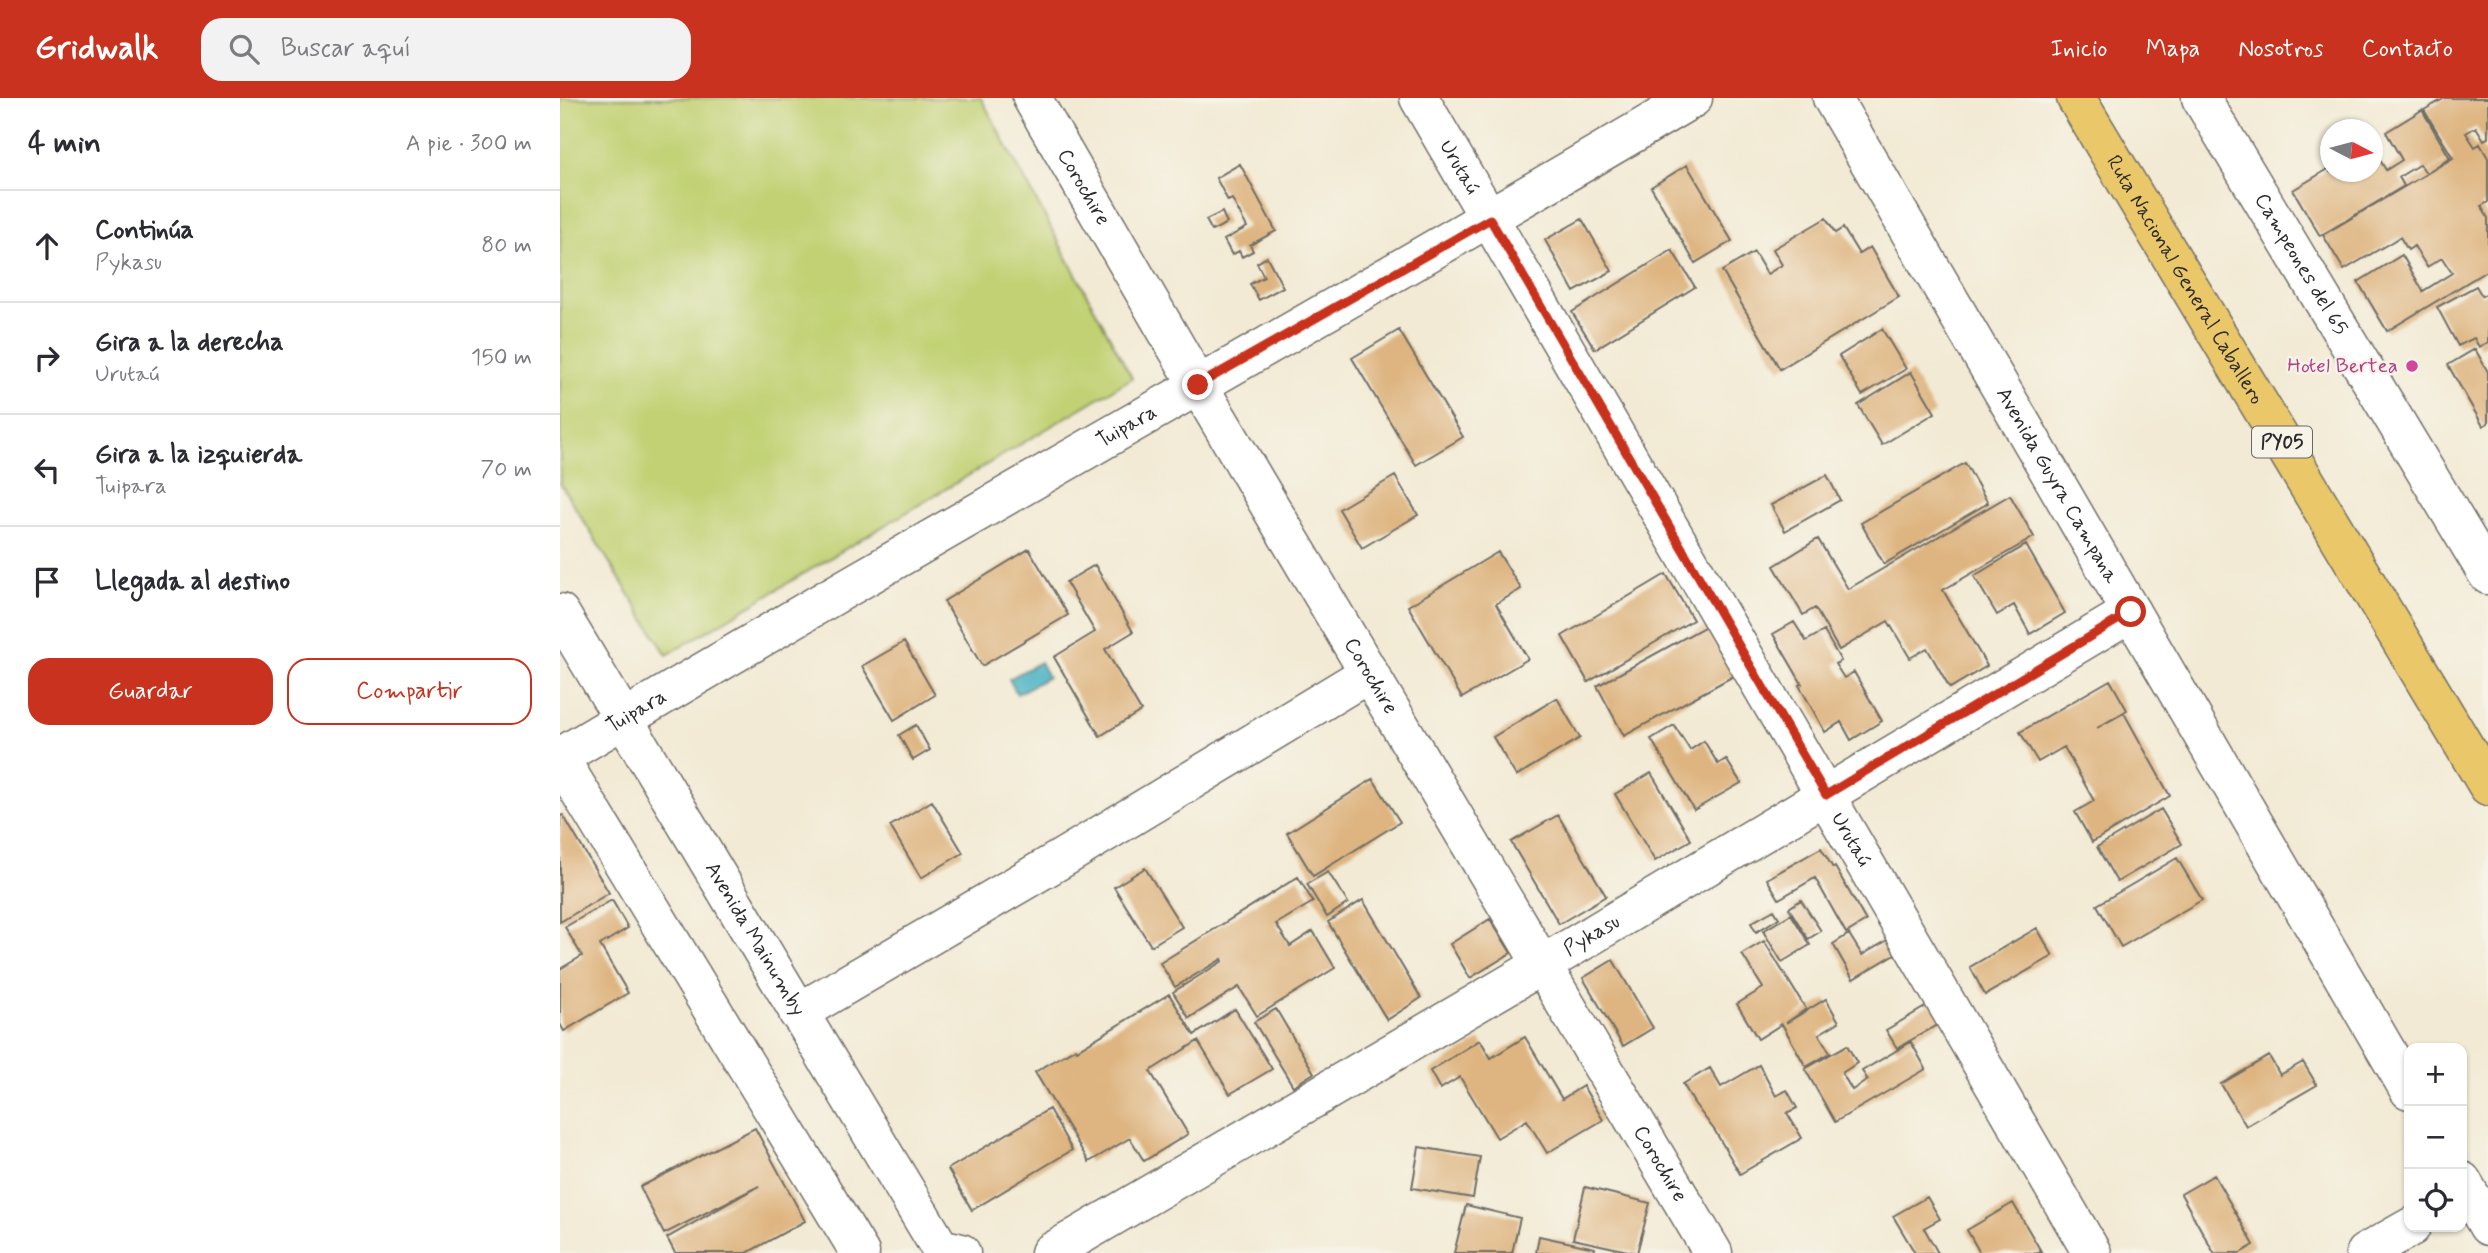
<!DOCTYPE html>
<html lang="es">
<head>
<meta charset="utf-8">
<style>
	body { margin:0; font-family:Mynerve,sans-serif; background:#f2f2f3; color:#2b2b33 }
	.controls { position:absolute; right:21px; bottom:21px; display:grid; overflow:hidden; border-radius:14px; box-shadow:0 2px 5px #0004 }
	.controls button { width:63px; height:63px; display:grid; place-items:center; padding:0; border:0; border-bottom:2px solid #e1e1e2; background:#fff; color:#2b2b33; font:35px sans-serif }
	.compass { position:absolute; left:1760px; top:21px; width:63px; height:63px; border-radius:50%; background:#fff; box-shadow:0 2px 5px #0004; rotate:96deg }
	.stop { position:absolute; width:21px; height:21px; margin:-16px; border:5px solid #c8321e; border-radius:50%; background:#fff }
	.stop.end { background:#c8321e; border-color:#fff; box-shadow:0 2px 7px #0008 }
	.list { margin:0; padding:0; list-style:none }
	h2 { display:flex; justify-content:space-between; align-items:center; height:91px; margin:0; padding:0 28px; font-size:30px }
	h2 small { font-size:23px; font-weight:400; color:#7c7c81 }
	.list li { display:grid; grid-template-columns:46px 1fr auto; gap:21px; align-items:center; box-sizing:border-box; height:112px; padding:0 28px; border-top:2px solid #e1e1e2 }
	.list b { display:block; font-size:26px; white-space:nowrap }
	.list p { margin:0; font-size:23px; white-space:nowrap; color:#7c7c81 }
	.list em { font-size:23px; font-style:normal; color:#7c7c81 }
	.actions { display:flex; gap:14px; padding:21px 28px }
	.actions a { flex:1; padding:16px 0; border:2px solid #c8321e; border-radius:21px; text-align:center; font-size:24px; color:#c8321e }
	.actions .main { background:#c8321e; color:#fff }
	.icon { flex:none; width:38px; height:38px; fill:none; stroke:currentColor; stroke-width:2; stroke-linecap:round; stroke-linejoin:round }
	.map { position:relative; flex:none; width:1928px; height:1155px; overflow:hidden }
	header { display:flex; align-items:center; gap:42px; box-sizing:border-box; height:98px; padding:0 35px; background:#c8321e; color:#fff }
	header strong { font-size:33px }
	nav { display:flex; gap:38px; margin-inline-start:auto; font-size:24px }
	.search { width:490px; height:63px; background:#f2f2f3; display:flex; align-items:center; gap:18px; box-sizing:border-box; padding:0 24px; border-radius:21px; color:#7c7c81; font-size:26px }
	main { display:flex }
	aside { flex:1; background:#fff }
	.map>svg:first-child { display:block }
</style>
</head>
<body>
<header>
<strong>Gridwalk</strong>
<div class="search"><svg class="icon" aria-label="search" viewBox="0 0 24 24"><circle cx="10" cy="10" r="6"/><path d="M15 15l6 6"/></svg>Buscar aquí</div>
<nav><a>Inicio</a><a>Mapa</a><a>Nosotros</a><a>Contacto</a></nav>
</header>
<main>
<aside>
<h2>4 min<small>A pie · 300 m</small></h2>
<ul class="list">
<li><svg class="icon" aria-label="ahead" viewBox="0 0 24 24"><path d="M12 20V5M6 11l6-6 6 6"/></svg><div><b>Continúa</b><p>Pykasu</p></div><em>80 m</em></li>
<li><svg class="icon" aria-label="right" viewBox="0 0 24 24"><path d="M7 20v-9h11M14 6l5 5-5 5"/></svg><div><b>Gira a la derecha</b><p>Urutaú</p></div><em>150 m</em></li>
<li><svg class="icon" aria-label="left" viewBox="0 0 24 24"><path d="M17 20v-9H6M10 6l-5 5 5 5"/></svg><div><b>Gira a la izquierda</b><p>Tuipara</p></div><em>70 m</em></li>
<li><svg class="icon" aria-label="arrive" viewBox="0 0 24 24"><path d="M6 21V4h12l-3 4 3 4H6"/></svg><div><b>Llegada al destino</b></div></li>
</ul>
<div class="actions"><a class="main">Guardar</a><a>Compartir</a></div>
</aside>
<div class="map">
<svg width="1928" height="1155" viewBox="0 0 1928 1155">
	<rect width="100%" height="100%" fill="#f7f3e8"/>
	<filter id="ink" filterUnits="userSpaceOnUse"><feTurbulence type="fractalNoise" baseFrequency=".0143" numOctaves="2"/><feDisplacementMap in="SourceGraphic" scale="14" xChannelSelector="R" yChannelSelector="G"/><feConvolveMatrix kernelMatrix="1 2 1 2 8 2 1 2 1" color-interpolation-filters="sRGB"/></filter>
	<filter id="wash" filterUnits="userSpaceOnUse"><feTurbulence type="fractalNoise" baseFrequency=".00686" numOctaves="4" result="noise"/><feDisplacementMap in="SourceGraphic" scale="28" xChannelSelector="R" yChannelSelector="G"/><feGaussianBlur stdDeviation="1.57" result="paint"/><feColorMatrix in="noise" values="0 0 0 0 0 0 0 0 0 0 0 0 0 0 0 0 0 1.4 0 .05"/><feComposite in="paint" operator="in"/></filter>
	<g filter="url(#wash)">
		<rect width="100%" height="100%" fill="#f2ead4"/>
		<path fill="#c1d173" stroke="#767e4f" stroke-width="2" d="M0,0H421L572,280L107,557L0,385Z"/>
		<path fill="#45b1c2" stroke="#386e76" stroke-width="2" d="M480,564L488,579L457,596L449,581Z"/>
		<g id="blocks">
			<path fill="#deb581" d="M1885,0H1928V40L1924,42L1916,29L1906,35L1915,49L1920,46L1928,60V104L1921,108L1928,120V172L1827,233L1798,184L1842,157L1863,193L1892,175L1882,160L1867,169L1854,148L1848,152L1840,139L1784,172L1763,137L1893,60L1864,12Z
				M1862,12L1890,60L1866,75L1860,66L1839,79L1844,88L1760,138L1733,92L1770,70V74H1812V49L1826,72L1842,62L1826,34Z
				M680,66L716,133L690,147L693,153L682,159L679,153L672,157L664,142L687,129L672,101L668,103L656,80Z
				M1127,67L1172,143L1135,165L1091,89Z
				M662,114L667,125L652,133L646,122Z
				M1266,120L1275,135L1283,130L1299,156L1310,149L1339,199L1220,271L1162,173L1194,154L1207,176L1222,167L1213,151Z
				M1022,121L1052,173L1014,194L985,142Z
				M1112,152L1135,189L1035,251L1012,214Z
				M707,159L723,189L699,202L690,186L704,179L697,165Z
				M1916,188L1922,198L1928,195V245L1919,249L1914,240L1898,248L1877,209Z
				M1322,231L1346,271L1302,297L1279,258Z
				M839,232L903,339L856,367L792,260Z
				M1915,251L1928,274V325L1923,328L1888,267Z
				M1351,274L1375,315L1322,347L1298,307Z
				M1405,365L1428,405L1324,466L1301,425Z
				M1267,377L1280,402L1225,433L1211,407Z
				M835,378L858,417L802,450L779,411Z
				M1450,397L1474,439L1383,492L1427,568L1390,590L1367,550L1350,560L1328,523L1279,552L1255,510L1243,517L1214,468L1258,441L1288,491Z
				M1466,447L1505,515L1470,536L1454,507L1437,517L1414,478Z
				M469,451L508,517L422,568L384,503Z
				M938,454L961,491L936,506L968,561L902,600L848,508Z
				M535,467L573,534L545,551L581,613L540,638L494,559L535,534L506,484Z
				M1106,476L1133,522L1028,584L1002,538Z
				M1153,524L1181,574L1064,638L1037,588Z
				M1234,524L1246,543L1264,533L1281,563L1275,566L1284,580L1294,574L1322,623L1291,642L1281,624L1265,634L1239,587L1242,586L1213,536Z
				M344,544L375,597L334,622L302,568Z
				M1550,582L1567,612L1537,630L1564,615L1610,698L1532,744L1515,714L1534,703L1504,649L1478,664L1460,634Z
				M997,600L1020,640L956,678L933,639Z
				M356,627L370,652L353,662L339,637Z
				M1114,627L1130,652L1144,643L1158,666L1166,661L1181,685L1134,712L1091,641Z
				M1091,675L1131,742L1095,763L1055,696Z
				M813,681L840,724L753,778L727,735Z
				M372,703L403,755L361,780L330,728Z
				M1601,711L1622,746L1557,784L1537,749Z
				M3,717L49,795L0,824V718Z
				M998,717L1046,798L999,826L951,744Z
				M1261,750L1273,770L1275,769L1306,823L1286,835L1255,780L1219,801L1207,781Z
				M1617,760L1642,802L1561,849L1537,807Z
				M585,770L622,829L591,848L554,789Z
				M768,774L788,805L767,819L747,786Z
				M738,779L753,804L716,826L730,848L753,833L775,870L697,918L679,889L629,920L613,894L663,863L662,861L615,889L600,865Z
				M52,802L68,830L40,847L68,895L4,933L0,926V871L22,858L5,829Z
				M803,802L861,900L827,922L768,824Z
				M1241,802L1261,833L1248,841L1229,810Z
				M1214,812L1219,820L1196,834L1191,825Z
				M1231,816L1250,847L1222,864L1203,833Z
				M930,821L951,855L910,880L890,846Z
				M1477,830L1493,858L1425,897L1410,869Z
				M1289,836L1302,857L1328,842L1335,856L1293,881L1273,846Z
				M1204,843L1246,911L1226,925L1266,901L1279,924L1259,936L1270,955L1246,969L1222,926L1198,941L1177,906L1203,890L1182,856Z
				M1053,862L1093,930L1063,948L1023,880Z
				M609,896L634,937L675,911L712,971L670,996L638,943L590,973L628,1036L584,1063L570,1040L529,1064L475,974L516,950L517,952Z
				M1377,902L1388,921L1337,950L1326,932Z
				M716,911L754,975L733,988L694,924Z
				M965,939L1002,1001L1023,988L1043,1022L987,1055L967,1022L937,1040L900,979L880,991L870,973L920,942L931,960Z
				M1351,944L1366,971L1275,1024L1245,971L1287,947L1297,965L1282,975L1292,992L1308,982L1302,973Z
				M1709,958L1720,977L1743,964L1757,987L1686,1028L1661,986Z
				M1199,967L1216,998L1227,992L1237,1010L1227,1015L1242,1040L1180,1076L1155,1033L1134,1005L1123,986L1150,970L1161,989Z
				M489,1011L512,1052L412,1112L388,1071Z
				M195,1030L245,1123L187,1155H115L107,1140L199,1088L104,1136L80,1089Z
				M859,1049L920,1059L913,1100L852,1090Z
				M1654,1077L1694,1147L1680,1155H1654L1621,1096Z
				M1025,1089L1090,1105L1077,1155L1013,1141Z
				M1367,1099L1380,1121L1364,1130L1378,1155H1355L1333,1118Z
				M1453,1105L1482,1155H1420L1407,1132Z
				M906,1107L960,1120L952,1155H894Z
				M979,1138L1035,1150L1034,1155H976Z"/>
		</g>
	</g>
	<g filter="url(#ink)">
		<use href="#blocks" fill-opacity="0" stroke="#716e66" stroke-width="2"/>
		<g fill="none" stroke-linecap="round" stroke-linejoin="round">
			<g stroke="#716e66" stroke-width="41">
				<g id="minor">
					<path id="s1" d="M472,0L638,287L1153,1155"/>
					<path id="s2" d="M859,0L1532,1155"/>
					<path id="s3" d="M1272,0L1849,992"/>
					<path id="s4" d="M1641,0L1928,477"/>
					<path id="s5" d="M0,515L380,1150L401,1155"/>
					<path id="s6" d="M0,659C375,434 757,223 1133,0"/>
					<path d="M0,661L300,1155"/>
					<path d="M238,915L506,758L809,575"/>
					<path d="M1902,1083L1928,1128"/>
					<path id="s7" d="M490,1155L982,867L1571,514"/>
					<path d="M1805,1155L1851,1129"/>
				</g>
			</g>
			<g stroke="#716e66" stroke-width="41">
				<g id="highway">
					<path id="s8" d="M1516,0L1928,688"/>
				</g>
			</g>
			<use href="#minor" stroke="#fff" stroke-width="38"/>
			<use href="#highway" stroke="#eac769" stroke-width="38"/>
		</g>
	</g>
	<g fill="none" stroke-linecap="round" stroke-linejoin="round" filter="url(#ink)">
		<path stroke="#c8321e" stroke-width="9" d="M638,287L930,121L1266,697L1571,514"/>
	</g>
	<circle fill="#d1479c" stroke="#f7f3e8" stroke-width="2.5" cx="1852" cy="268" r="7"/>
	<g text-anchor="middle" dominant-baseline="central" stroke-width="5" stroke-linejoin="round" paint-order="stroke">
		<rect fill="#f7f3e8" stroke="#686764" stroke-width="2" x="1692" y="328.5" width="60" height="31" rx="5"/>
		<g font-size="19" font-weight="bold" fill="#2b2b2b">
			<text x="1722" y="344">PY05</text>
		</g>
		<g font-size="21" fill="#2b2b2b" stroke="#f7f3e8">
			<text stroke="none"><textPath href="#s2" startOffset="80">Urutaú</textPath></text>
			<text stroke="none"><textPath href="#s1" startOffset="103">Corochire</textPath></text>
			<text stroke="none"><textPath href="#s4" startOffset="194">Campeones del 65</textPath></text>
			<text stroke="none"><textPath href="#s8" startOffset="212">Ruta Nacional General Caballero</textPath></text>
			<text stroke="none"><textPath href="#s6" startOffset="656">Tuipara</textPath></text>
			<text stroke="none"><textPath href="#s3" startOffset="448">Avenida Guyra Campana</textPath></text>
			<text stroke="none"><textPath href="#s1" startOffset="670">Corochire</textPath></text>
			<text stroke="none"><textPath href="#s6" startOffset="89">Tuipara</textPath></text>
			<text stroke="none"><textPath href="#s2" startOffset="858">Urutaú</textPath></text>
			<text stroke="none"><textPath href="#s7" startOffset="628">Pykasu</textPath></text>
			<text stroke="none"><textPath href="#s5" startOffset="380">Avenida Mainumby</textPath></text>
			<text stroke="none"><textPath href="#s1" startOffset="1237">Corochire</textPath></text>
		</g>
		<g font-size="21" fill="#b23c85" stroke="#f7f3e8" text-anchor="end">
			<text x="1838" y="268">Hotel Bertea</text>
		</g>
	</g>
</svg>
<div class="controls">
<button>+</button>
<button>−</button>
<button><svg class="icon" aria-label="locate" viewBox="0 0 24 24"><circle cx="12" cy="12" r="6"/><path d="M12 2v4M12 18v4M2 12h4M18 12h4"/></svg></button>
</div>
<svg class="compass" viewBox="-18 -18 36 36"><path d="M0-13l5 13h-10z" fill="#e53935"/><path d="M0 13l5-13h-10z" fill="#7c7c81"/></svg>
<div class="stop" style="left:1571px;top:514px"></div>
<div class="stop end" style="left:638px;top:287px"></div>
</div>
</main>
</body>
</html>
